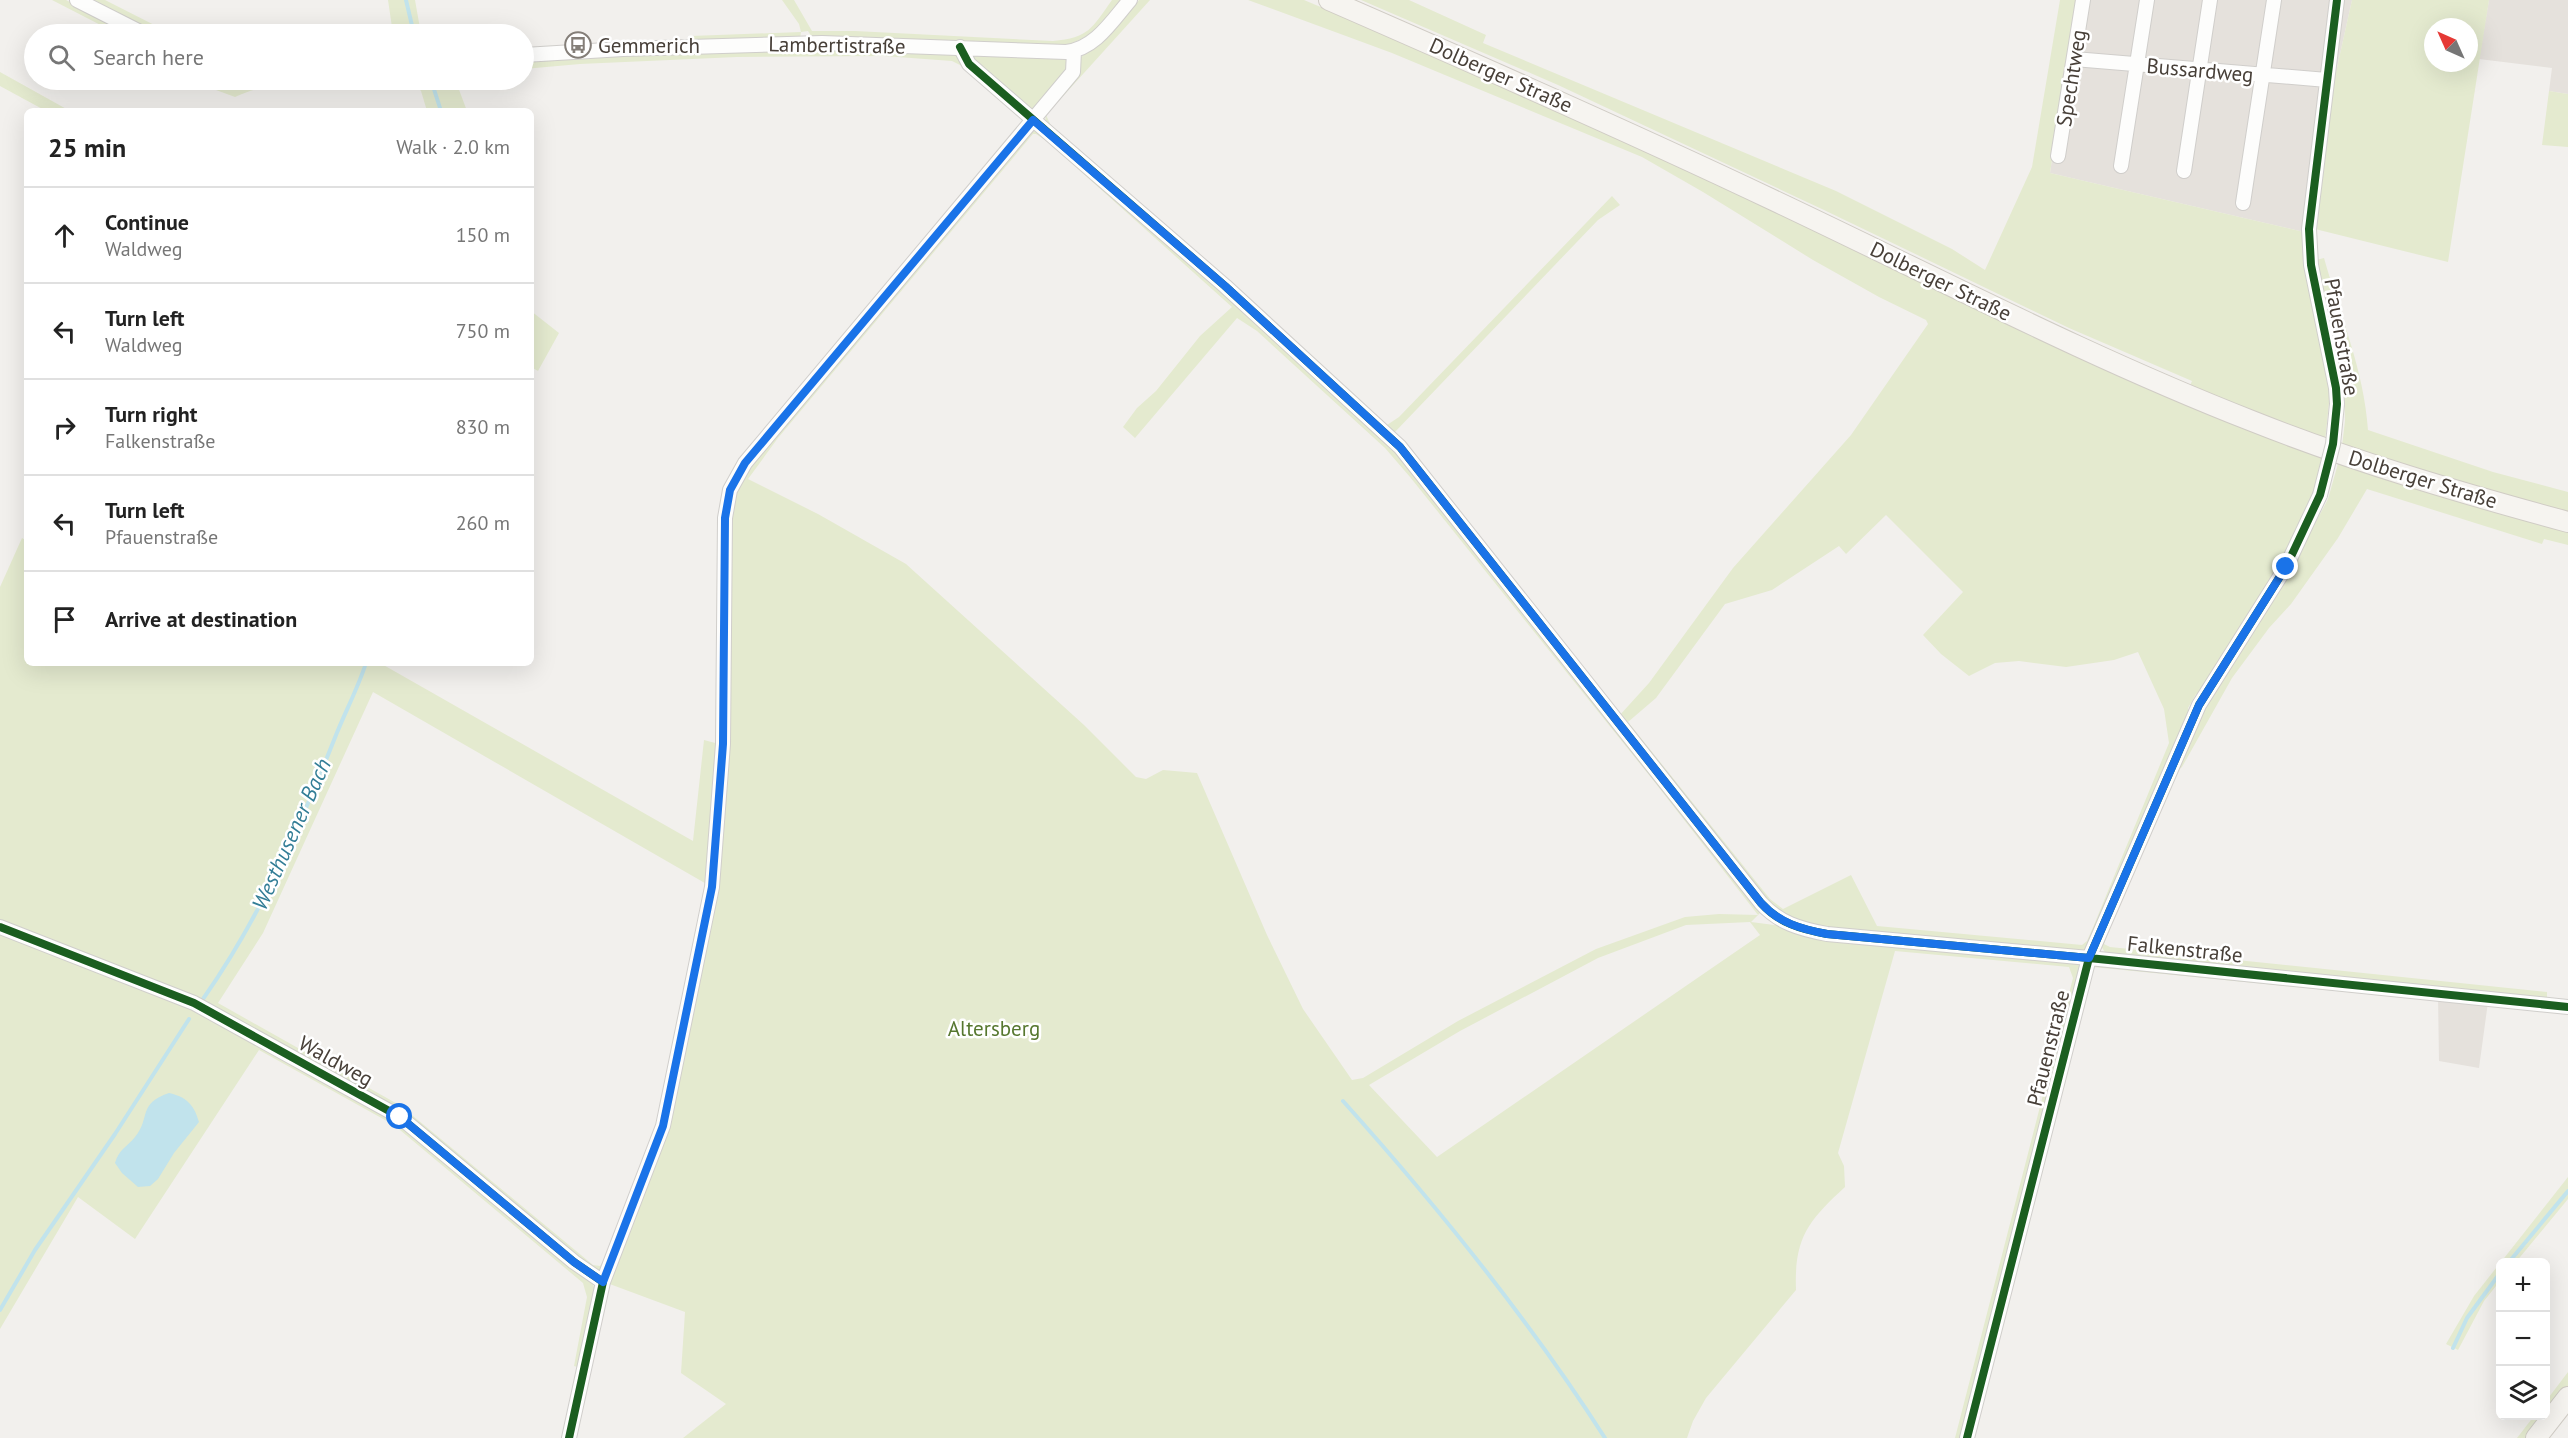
<!DOCTYPE html>
<html lang="en">
<head>
<meta charset="utf-8">
<style>
	body { margin:0; font-family:"PT Sans",sans-serif; background:#f6f6f6; color:#222 }
	.controls { position:absolute; right:18px; bottom:18px; display:grid; overflow:hidden; border-radius:9px; box-shadow:0 6px 24px #0002 }
	.controls button { width:54px; height:54px; display:grid; place-items:center; padding:0; border:0; border-bottom:2px solid #e0e0e0; background:#fff; color:#222; font:30px sans-serif }
	.compass { position:absolute; left:2424px; top:18px; width:54px; height:54px; border-radius:50%; background:#fff; box-shadow:0 6px 24px #0002; rotate:315deg }
	.stop { position:absolute; width:18px; height:18px; margin:-14px; border:4px solid #1a73e8; border-radius:50%; background:#fff }
	.stop.end { background:#1a73e8; border-color:#fff; box-shadow:0 2px 6px #0008 }
	.list { margin:0; padding:0; list-style:none }
	h2 { display:flex; justify-content:space-between; align-items:center; height:78px; margin:0; padding:0 24px; font-size:26px }
	h2 small { font-size:20px; font-weight:400; color:#767676 }
	.list li { display:grid; grid-template-columns:39px 1fr auto; gap:18px; align-items:center; box-sizing:border-box; height:96px; padding:0 24px; border-top:2px solid #e0e0e0 }
	.list b { display:block; font-size:22px; white-space:nowrap }
	.list p { margin:0; font-size:20px; white-space:nowrap; color:#767676 }
	.list em { font-size:20px; font-style:normal; color:#767676 }
	.icon { flex:none; width:33px; height:33px; fill:none; stroke:currentColor; stroke-width:2; stroke-linecap:round; stroke-linejoin:round }
	.map { position:relative; flex:none; width:2568px; height:1438px; overflow:hidden }
	.search { position:absolute; background:#fff; box-shadow:0 6px 24px #0002; left:24px; top:24px; width:510px; height:66px; display:flex; align-items:center; gap:15px; box-sizing:border-box; padding:0 21px; border-radius:33px; color:#767676; font-size:22px }
	.panel { position:absolute; background:#fff; box-shadow:0 6px 24px #0002; left:24px; top:108px; width:510px; height:558px; border-radius:9px }
	.map>svg:first-child { display:block }
</style>
</head>
<body>
<div class="map">
<svg width="2568" height="1438" viewBox="0 0 2568 1438">
	<rect width="100%" height="100%" fill="#f2f0ed"/>
	<path fill="#e5e1dc" d="M2076,0H2352L2334,81L2315,229L2304,232L2050,173Z
		M2489,0H2568V94L2549,91L2552,68L2479,59Z
		M2438,995L2488,1002L2479,1068L2439,1061Z"/>
	<path fill="#e4eacf" fill-rule="evenodd" d="M52,0H66L132,34H118Z
		M89,0H105L172,34H155Z
		M388,0H415L421,34H393Z
		M782,0H794L812,31H855L1053,41C1089,38 1092,28 1112,0H1122C1102,24 1093,38 1062,46L813,39L808,31L801,32L800,39L692,41L691,36L801,32L799,24Z
		M1139,0H1150L1046,115L1052,128L1387,425L1399,417L1612,196L1620,205L1598,220L1394,433L1472,526L1470,528L1387,426H1384L1049,128L1045,121L1046,115L1081,57L1104,39Z
		M1248,0H1304L1554,105L2324,456L2314,493L2293,547L2201,693L2196,694L2188,708L2189,712L2089,947L2084,951L1805,926L1767,904L1619,716L1649,683L1733,568L1851,435L1928,324L1926,320L1879,297L1813,260L1703,192L1642,157L1392,53ZM1886,515L1963,592L1923,635L1941,654L1969,676L1995,663L2019,661L2066,667L2114,660L2138,652L2164,709L2169,743L2094,925L2087,941L2082,945L1877,926L1851,875L1783,909L1770,899L1628,722L1656,698L1725,604L1772,590L1839,546L1846,554Z
		M1361,0H1409L1486,35L1483,43L1836,191L1952,249L1985,270L2032,167L2060,0H2076L2050,173L2304,232L2331,384L2325,441L2189,388L2192,381L2069,328L1824,210L1558,85Z
		M2352,0H2489L2448,262L2315,229L2334,81ZM2433,27H2469V63H2433Z
		M824,49L954,53L968,69L952,61L884,56L737,57L580,64L524,69V62L709,51Z
		M971,54L1061,57L1067,59L1070,69L1032,113L972,62Z
		M0,72L70,111H46L0,86Z
		M201,80H352C312,82 271,80 235,97L216,90Z
		M412,80H463L459,82L458,87L467,111H427L421,91Z
		M2549,91L2568,94V147L2542,145Z
		M1033,131H1040L1222,288L1398,451L1761,912L1751,922L2078,963L2081,968L1964,1438H1955L2073,978L2069,967L1895,951L1838,1153L1844,1166L1845,1187C1808,1221 1794,1238 1796,1290L1706,1398L1693,1421L1687,1438H683L726,1404L681,1373L685,1312L607,1283L665,1126L710,886L373,692L263,933L218,1003L401,1106L593,1265L600,1266L608,1254L603,1269L597,1271L589,1269L402,1115L213,1009L0,923V587L22,538L27,541V663H380L693,841L704,740L719,744L729,518L733,493L749,464L1028,133ZM1033,134H1036L1048,142L1232,307L1200,336L1156,391L1137,408L1123,427L1135,438L1237,318L1257,331L1385,448L1410,477L1653,780L1758,915L1719,914L1685,917L1596,949L1458,1021L1363,1078L1352,1080L1303,1009L1267,935L1197,773L1163,770L1146,779L1136,777L1084,725L906,564L818,514L748,479L778,438ZM1750,922L1760,935L1437,1157L1369,1085L1460,1031L1598,958L1686,925Z
		M2324,258C2340,315 2364,370 2368,430L2493,472L2568,492V515L2342,446L2345,421L2344,390L2316,269V260Z
		M531,311L559,333L538,371L531,367Z
		M2339,460L2568,529V545L2544,539L2542,544L2367,489L2338,538L2291,604L2269,628L2232,678L2182,767L2171,776L2193,727L2291,569L2328,499Z
		M2114,916L2104,944L2110,947L2547,992V1001L2106,954L2101,946Z
		M0,930L189,1004L397,1119L591,1280L596,1292L581,1368L574,1366L587,1297L583,1283L394,1125L259,1050L135,1239L78,1197L0,1329Z
		M2097,963L2438,996V1001L2093,967Z
		M2568,1177V1199L2516,1262H2501Z
		M2500,1263V1281L2484,1301L2458,1350L2446,1344L2474,1296Z
		M2568,1372V1388L2529,1438H2517L2534,1416H2546V1401Z"/>
	<path fill="#c1e3ec" d="M169,1093C187,1097 194,1105 199,1122L174,1153L158,1179L150,1186L138,1187L122,1173L115,1163C119,1149 127,1147 135,1137C151,1118 137,1104 169,1093Z"/>
	<g fill="none" stroke-linecap="round" stroke-linejoin="round">
		<path stroke="#c1e3ec" stroke-width="4" d="M406,0L414,34
			M431,80L441,111
			M203,999C260,918 300,826 336,735C346,710 358,688 366,663
			M1343,1101C1438,1207 1528,1318 1605,1438
			M2509,1262L2568,1191
			M0,1310L35,1250L115,1134L189,1019
			M2453,1348L2467,1318L2500,1273"/>
		<g stroke="#d0cecb" stroke-width="16">
			<path id="minor" d="M77,0L144,34
				M960,47L969,64L1225,286L1400,447L1761,903C1779,923 1800,929 1827,934L2089,958L2568,1007
				M524,55L623,49L822,43L1066,52C1095,49 1112,21 1130,0
				M2074,59L2327,80
				M2058,156L2083,0
				M2121,166L2147,0
				M2184,171L2210,0
				M2243,203L2274,0
				M2337,404L2336,388L2311,265L2309,229L2337,0
				M0,927L194,1003L400,1117L574,1262L603,1282
				M569,1438L603,1282L663,1126L712,887L723,744L725,518L730,490L745,463L1073,72L1074,51
				M1967,1438L2089,958L2199,705L2286,567L2320,495"/>
		</g>
		<g stroke="#d0ccc5" stroke-width="22">
			<path id="secondary" d="M1329,0C1478,65 1626,130 1773,200C1932,275 2088,357 2252,421C2355,462 2461,493 2568,522
				M2536,1438L2568,1397"/>
		</g>
		<use href="#minor" stroke="#fdfdfc" stroke-width="14"/>
		<use href="#secondary" stroke="#f6f4f0" stroke-width="20"/>
		<g stroke="#d0cecb" stroke-width="16" stroke-linecap="butt">
			<path id="minor-bridge" d="M2320,495L2333,444L2337,404"/>
		</g>
		<use href="#minor-bridge" stroke="#fdfdfc" stroke-width="14"/>
		<g stroke="#fff" stroke-width="11">
			<path id="cycleway" d="M960,47L969,64L1225,286L1400,447L1761,903C1779,923 1800,929 1827,934L2089,958L2568,1007
				M0,927L194,1003L400,1117L574,1262L603,1282L569,1438
				M1967,1438L2089,958L2199,705L2286,567L2320,495L2333,444L2337,404L2336,388L2311,265L2309,229L2337,0"/>
		</g>
		<use href="#cycleway" stroke="#1b5e20" stroke-width="8"/>
	</g>
	<g fill="none" stroke-linecap="round" stroke-linejoin="round">
		<path stroke="#1a73e8" stroke-width="8" d="M400,1117L574,1262L603,1282L663,1126L712,887L723,744L725,518L730,490L745,463L1033,120L1225,286L1400,447L1761,903C1779,923 1801,929 1827,934L2089,958L2199,705L2286,567"/>
	</g>
	<defs>
		<g id="bus-ring" transform="scale(1.35)"><circle r="9.5" fill="#fff" stroke="#847e78" stroke-width="1.5"/><path d="M-5-6H5V4H4V6H2V4H-2V6H-4V4H-5ZM-3.5-4V0h7V-4ZM-3.5 1.2v1.5H-2V1.2ZM2 1.2v1.5H3.5V1.2Z" fill="#847e78"/></g>
	</defs>
	<g fill-rule="evenodd">
		<use href="#bus-ring" x="578" y="45"/>
	</g>
	<g text-anchor="middle" dominant-baseline="central" stroke-width="5" stroke-linejoin="round" paint-order="stroke">
		<g font-size="21" fill="#484039" stroke="#fff" text-anchor="start">
			<text x="598" y="45">Gemmerich</text>
		</g>
		<g font-size="21" fill="#484039" stroke="#fff">
			<text transform="translate(837 45) rotate(1)">Lambertistraße</text>
			<text transform="translate(2200 70) rotate(5)">Bussardweg</text>
			<text transform="translate(1501 75) rotate(24)">Dolberger Straße</text>
			<text transform="translate(2071 78) rotate(-81)">Spechtweg</text>
			<text transform="translate(1941 281) rotate(26)">Dolberger Straße</text>
			<text transform="translate(2342 337) rotate(80)">Pfauenstraße</text>
			<text transform="translate(2423 479) rotate(17)">Dolberger Straße</text>
			<text transform="translate(2185 949) rotate(6)">Falkenstraße</text>
			<text transform="translate(2048 1048) rotate(-76)">Pfauenstraße</text>
			<text transform="translate(336 1061) rotate(29)">Waldweg</text>
		</g>
		<g font-size="21" fill="#56772f" stroke="#fff">
			<text x="994" y="1028">Altersberg</text>
		</g>
		<g font-size="22" font-style="italic" fill="#327d96" stroke="#fff">
			<text transform="translate(291 834) rotate(-66)">Westhusener Bach</text>
		</g>
	</g>
</svg>
<div class="controls">
<button>+</button>
<button>−</button>
<button><svg class="icon" aria-label="layers" viewBox="0 0 24 24"><path d="M12 4l9 5-9 5-9-5zM3 14l9 5 9-5"/></svg></button>
</div>
<svg class="compass" viewBox="-18 -18 36 36"><path d="M0-13l5 13h-10z" fill="#e53935"/><path d="M0 13l5-13h-10z" fill="#767676"/></svg>
<div class="stop" style="left:400px;top:1117px"></div>
<div class="stop end" style="left:2286px;top:567px"></div>
<div class="search"><svg class="icon" aria-label="search" viewBox="0 0 24 24"><circle cx="10" cy="10" r="6"/><path d="M15 15l6 6"/></svg>Search here</div>
<section class="panel">
<h2>25 min<small>Walk · 2.0 km</small></h2>
<ul class="list">
<li><svg class="icon" aria-label="ahead" viewBox="0 0 24 24"><path d="M12 20V5M6 11l6-6 6 6"/></svg><div><b>Continue</b><p>Waldweg</p></div><em>150 m</em></li>
<li><svg class="icon" aria-label="left" viewBox="0 0 24 24"><path d="M17 20v-9H6M10 6l-5 5 5 5"/></svg><div><b>Turn left</b><p>Waldweg</p></div><em>750 m</em></li>
<li><svg class="icon" aria-label="right" viewBox="0 0 24 24"><path d="M7 20v-9h11M14 6l5 5-5 5"/></svg><div><b>Turn right</b><p>Falkenstraße</p></div><em>830 m</em></li>
<li><svg class="icon" aria-label="left" viewBox="0 0 24 24"><path d="M17 20v-9H6M10 6l-5 5 5 5"/></svg><div><b>Turn left</b><p>Pfauenstraße</p></div><em>260 m</em></li>
<li><svg class="icon" aria-label="arrive" viewBox="0 0 24 24"><path d="M6 21V4h12l-3 4 3 4H6"/></svg><div><b>Arrive at destination</b></div></li>
</ul>
</section>
</div>
</body>
</html>
